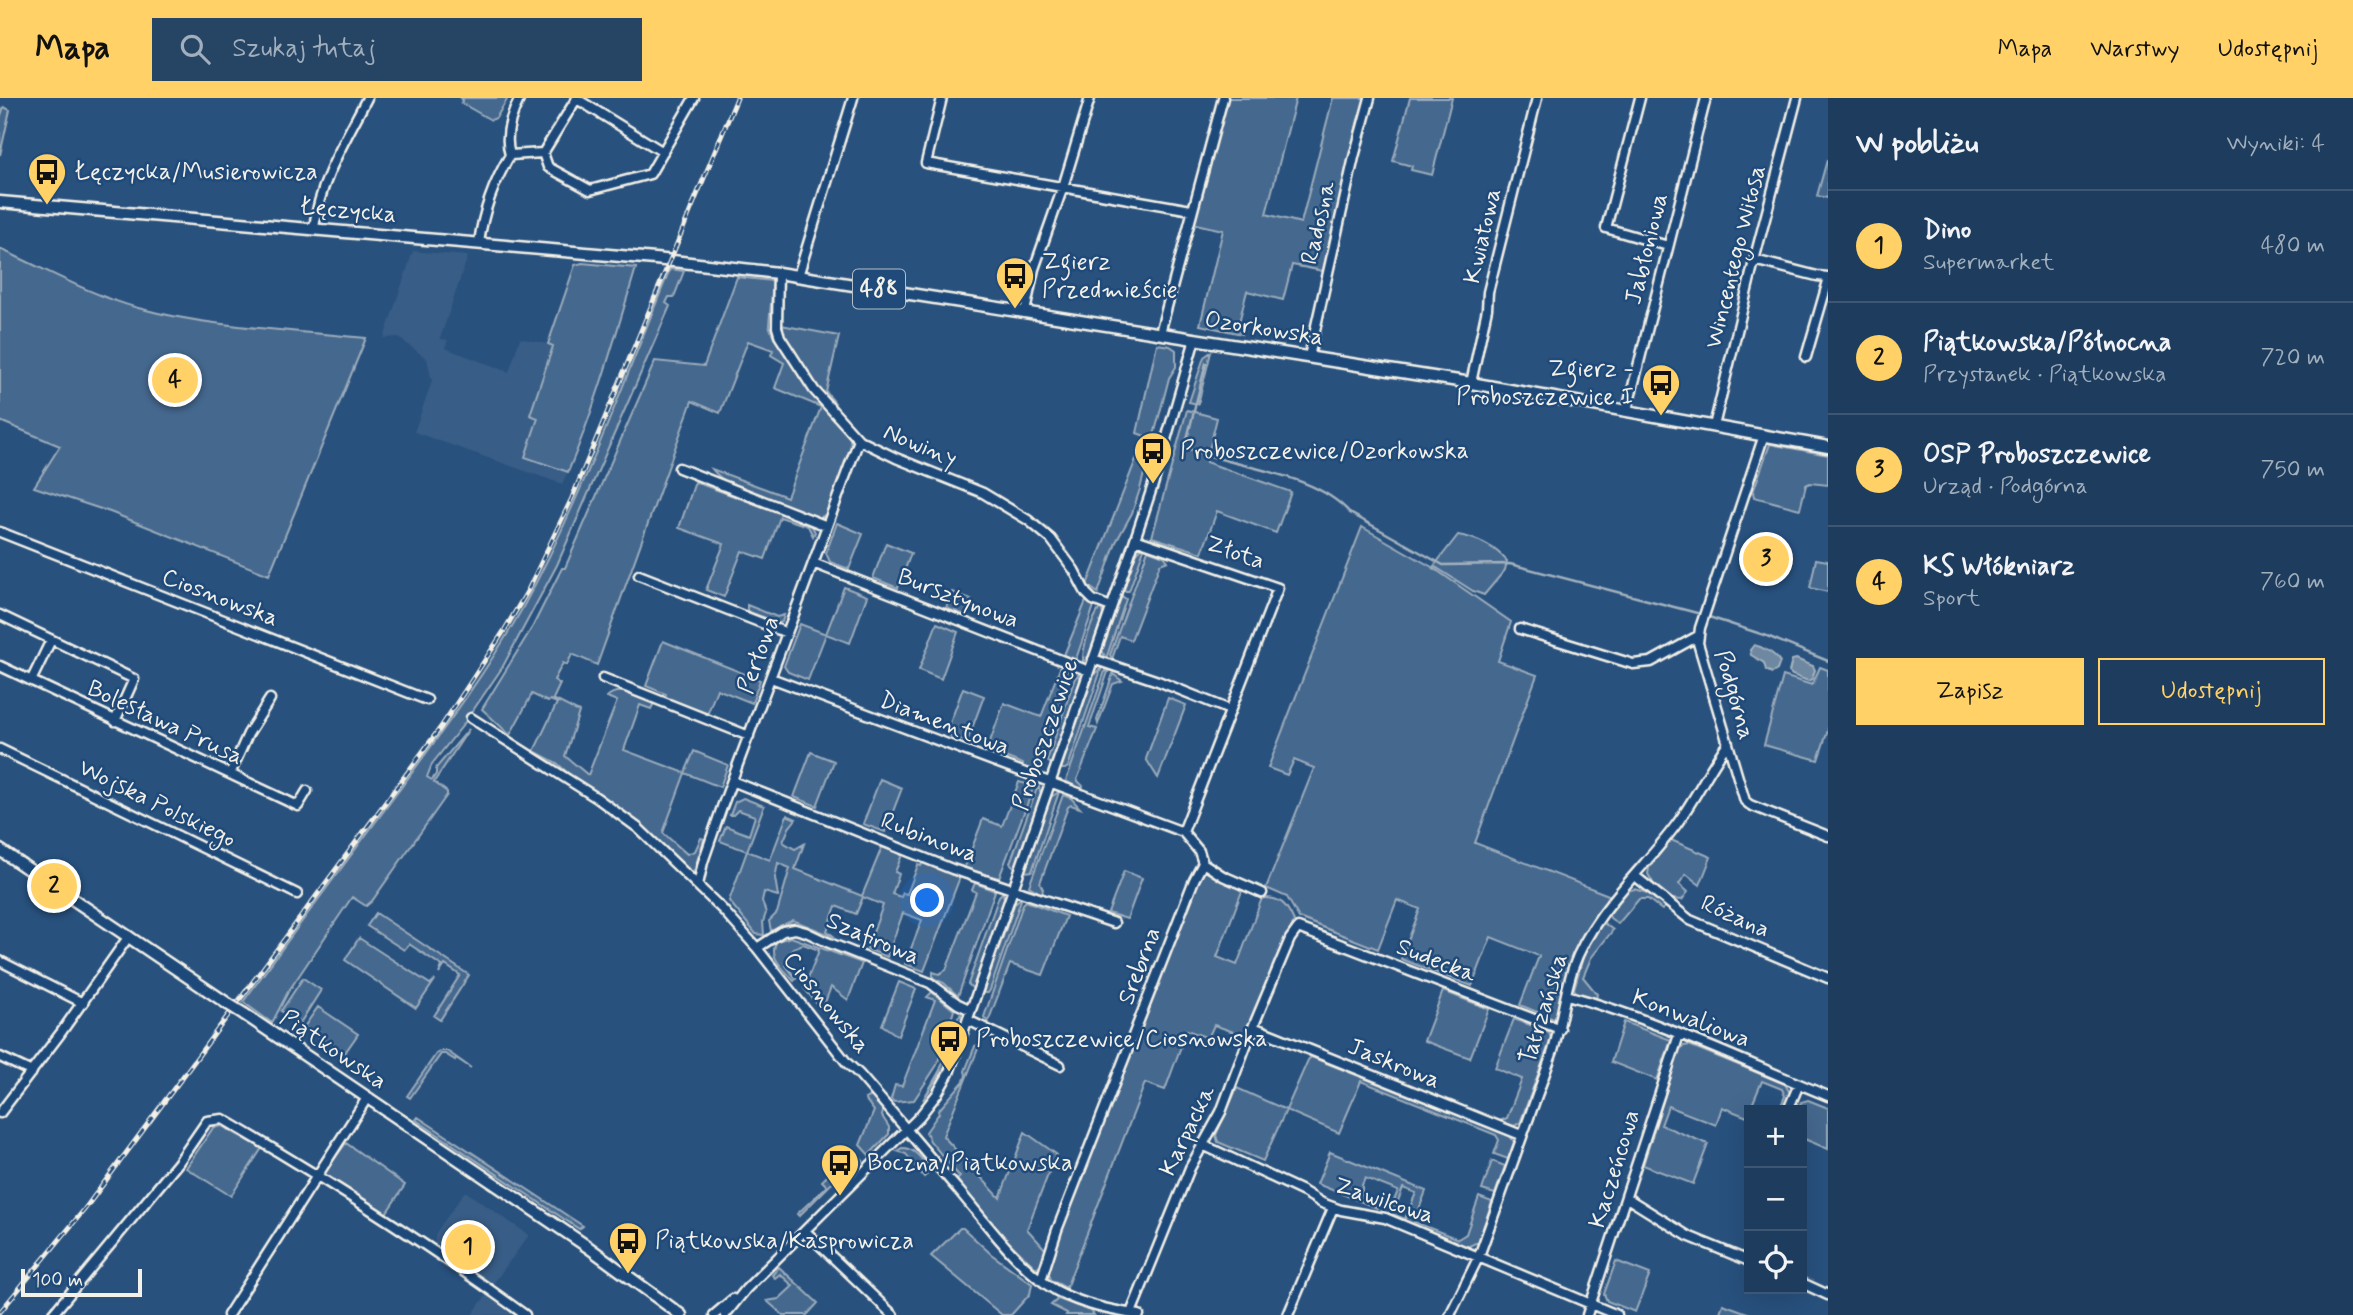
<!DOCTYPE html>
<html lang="pl">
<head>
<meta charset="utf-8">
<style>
	body { margin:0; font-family:Mynerve,sans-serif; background:#264464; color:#f1f3f6 }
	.controls { position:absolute; right:21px; bottom:21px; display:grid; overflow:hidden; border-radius:0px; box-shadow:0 7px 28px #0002 }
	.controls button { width:63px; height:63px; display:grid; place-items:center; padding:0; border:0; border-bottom:2px solid #3c5673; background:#1e3d5e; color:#f1f3f6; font:35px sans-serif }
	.scale { position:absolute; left:21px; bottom:18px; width:121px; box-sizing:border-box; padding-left:7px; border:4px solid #f4f1e8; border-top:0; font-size:19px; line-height:24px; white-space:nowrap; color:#f4f1e8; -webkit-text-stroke:5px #1f4a7a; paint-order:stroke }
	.you { position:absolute; left:928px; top:803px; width:24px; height:24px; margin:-18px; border:5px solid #fff; border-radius:50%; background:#1a73e8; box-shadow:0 0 0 10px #1a73e833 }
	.badge { display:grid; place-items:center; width:46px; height:46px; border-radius:50%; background:#ffd166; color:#111; font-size:23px; font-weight:700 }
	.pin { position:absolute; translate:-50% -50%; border:4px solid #fff; box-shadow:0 2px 7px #0006 }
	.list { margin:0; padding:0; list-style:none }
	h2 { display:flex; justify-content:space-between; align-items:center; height:91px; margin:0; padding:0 28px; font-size:30px }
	h2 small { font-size:23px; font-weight:400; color:#a1aebc }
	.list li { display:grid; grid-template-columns:46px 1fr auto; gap:21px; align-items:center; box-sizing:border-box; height:112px; padding:0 28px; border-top:2px solid #3c5673 }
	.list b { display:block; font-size:26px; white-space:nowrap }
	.list p { margin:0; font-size:23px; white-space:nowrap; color:#a1aebc }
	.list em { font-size:23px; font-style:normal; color:#a1aebc }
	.actions { display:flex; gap:14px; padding:21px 28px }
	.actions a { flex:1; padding:16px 0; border:2px solid #ffd166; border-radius:0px; text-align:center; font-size:24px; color:#ffd166 }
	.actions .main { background:#ffd166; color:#111 }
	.icon { flex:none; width:38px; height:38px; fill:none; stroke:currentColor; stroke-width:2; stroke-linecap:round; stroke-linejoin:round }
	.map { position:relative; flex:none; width:1828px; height:1217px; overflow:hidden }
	header { display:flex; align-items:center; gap:42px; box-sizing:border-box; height:98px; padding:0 35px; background:#ffd166; color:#111 }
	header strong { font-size:33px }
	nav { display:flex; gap:38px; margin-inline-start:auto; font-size:24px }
	.search { width:490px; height:63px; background:#264464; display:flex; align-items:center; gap:18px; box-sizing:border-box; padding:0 24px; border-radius:0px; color:#a1aebc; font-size:26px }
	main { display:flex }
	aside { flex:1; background:#1e3d5e }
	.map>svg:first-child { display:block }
</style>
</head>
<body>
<header>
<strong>Mapa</strong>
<div class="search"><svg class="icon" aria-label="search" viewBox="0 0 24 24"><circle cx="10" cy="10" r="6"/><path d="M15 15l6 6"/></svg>Szukaj tutaj</div>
<nav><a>Mapa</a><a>Warstwy</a><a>Udostępnij</a></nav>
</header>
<main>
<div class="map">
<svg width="1828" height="1217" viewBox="0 0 1828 1217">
	<rect width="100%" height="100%" fill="#28517e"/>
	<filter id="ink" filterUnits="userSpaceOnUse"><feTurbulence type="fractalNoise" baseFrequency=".0143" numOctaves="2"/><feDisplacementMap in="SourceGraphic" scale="14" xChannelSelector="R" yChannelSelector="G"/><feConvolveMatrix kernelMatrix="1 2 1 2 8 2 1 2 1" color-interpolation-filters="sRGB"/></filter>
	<g filter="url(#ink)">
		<path fill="#375d86" d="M413,153L468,158L440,241L448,242L445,250L509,274L520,240L553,247L530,316L538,319L525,359L568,374L562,386L414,334L432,283L427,261L398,239L384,240Z
			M465,1093L529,1137L493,1186L435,1145V1136Z
			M486,1197L513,1217H472Z"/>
		<path fill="#45688e" stroke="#9cacbb" stroke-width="2" fill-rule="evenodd" d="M461,0H508L496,20L491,22L461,5L463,2Z
			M1227,0H1296L1266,116L1301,125L1333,0H1366L1358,22L1323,173L1292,167L1283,202L1247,193L1237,232L1242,233V236L1200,227L1223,132L1191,125L1201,102Z
			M1410,0H1452L1432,77L1411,72L1412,68L1393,63Z
			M4,9L10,12L0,57V20Z
			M1827,62H1828V100L1817,98Z
			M0,151C45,171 90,197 138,210C212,230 291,232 366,240L269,477L110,414L34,389L60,348L0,323Z
			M582,165L636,170C615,239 596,308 568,374L525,359L538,320L530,317L553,248L548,246L575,167Z
			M670,171L684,173L674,199H669L666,205L670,208L557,467L502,570L463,627L432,666L427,679L432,682L436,676V670L469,631L434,684L447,694V697L372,803L366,808L352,799L288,894L272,925L243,904C294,834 345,765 397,695C441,635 486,575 522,511C581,403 623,285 670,171Z
			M737,179L773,183L769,227L774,240L811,295L850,340L851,351L827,416L817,421C789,410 729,394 712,371L787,399L821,309L775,290L784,265L771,257L773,252L748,243L720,315L692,303L597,567L572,556L567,567L563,565L554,582L560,586L553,601L579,614L565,658L588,677L617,603L607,599C619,586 640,600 654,605L651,611L640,607L624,652L685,675L694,653L728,667L720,689L685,675L663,735L687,756L695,753L701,740L704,741L693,776L655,739L626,715L571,678L557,665L534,653L557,605L550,602L548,604L532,596L510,637L482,611L533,528L562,470H565L655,263L704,268Z
			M781,227L839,238L826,294L835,305L833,307C815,286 788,253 781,227Z
			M1157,246L1170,248L1176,252V269L1169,280L1140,391L1132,415L1116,444L1098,495L1087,487L1145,338L1137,335Z
			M1211,254L1198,306L1189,304L1204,259Z
			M1187,312L1217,320L1206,364L1291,394L1276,435L1217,413L1202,455L1152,439Z
			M1770,346L1828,357V387L1810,385L1806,387L1800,411L1754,399L1753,394Z
			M695,384L811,426L815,434L813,438L808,428L780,419L765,461L742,453L724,499L706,492L724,446L679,430Z
			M837,425L863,436L849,471L830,464L826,455Z
			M1362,429L1432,469L1511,524L1498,563L1537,577L1475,745L1611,798L1587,832L1568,869L1559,917L1554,921L1520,907L1539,858L1491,839L1472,888L1401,861L1420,811L1397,802L1378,851L1299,820L1287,799L1266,790L1314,670L1294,662L1287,677L1268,670Z
			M1458,437C1477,440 1494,448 1507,463L1505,472L1484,497L1473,493L1434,468Z
			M886,445L911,455L898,490L873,480Z
			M1145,448L1129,493H1124C1128,479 1131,454 1145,448Z
			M1148,452L1164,458L1168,463L1160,466L1131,542L1120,538L1112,561L1110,557Z
			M1816,461L1828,463V494L1810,490Z
			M844,489L867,498L850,545L826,536L808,582L788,574L784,568L800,526L826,536Z
			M952,494L971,501L965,517L946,510Z
			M1122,498L1126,501L1106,561L1102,552Z
			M1086,503L1094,508L1076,561L1064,557Z
			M747,507L777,519L784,517L782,524L779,525L747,513Z
			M1101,509L1103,517L1089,558L1083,564C1082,550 1092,520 1101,509Z
			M937,525L958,534L941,581L919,572Z
			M663,543L760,582L752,605L717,591L707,617L665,600L666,596L646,588Z
			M1102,569L1068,669L1065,671H1061L1094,577Z
			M1820,569L1828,572V632L1818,662L1764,647L1783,578L1812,587Z
			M1060,570L1071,574L1037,674L1022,670L1023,666L987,652L1004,605L1041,619Z
			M1105,573L1108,574L1089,629L1097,631L1077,682L1083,688L1082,693L1075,690V688L1066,683Z
			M1079,576L1080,583L1051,666L1047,663L1075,580Z
			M1113,576L1122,583L1113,586L1098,626L1097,622Z
			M963,590L984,598L967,644L946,636Z
			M1168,600L1186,607L1158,680L1146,661Z
			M811,654L834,663L817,708L794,699Z
			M880,681L902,690L885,734L863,726Z
			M1019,684L1034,688L999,780L964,771L983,721L1002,728Z
			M1039,689L1041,696L1015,770L1010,765L1036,693Z
			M1059,694L1032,773L1025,774L1051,699Z
			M1063,697L1071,700L1080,710L1071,707L1068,709L1040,785L1043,791L1042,796H1037V793L1029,788Z
			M743,700L764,708L747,753L770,762L787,717L796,721L789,730L783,744L795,751L804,746L795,771L862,798L882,749L902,757L895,774L899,776L892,796L901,799L903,795L907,796L918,767L921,768L923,764L960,779L924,873L905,866L922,822L903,815L887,859L867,851L883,807L863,799L856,816L836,808L827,833L835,839L793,822L771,833L769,823L777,815L790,770L778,765L775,780L778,798L764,794L762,803L766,815L763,824L764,837L756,836L729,803L747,753L720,743L726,728L749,737L755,718L738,712L733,717H730L735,704Z
			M1671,742L1711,759L1700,787L1686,776L1679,786L1688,794L1682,802L1671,801L1656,790L1648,776L1649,770Z
			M1124,773L1142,780L1127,821L1108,815Z
			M1204,773H1209L1242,793L1217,859L1237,867L1262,800C1281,799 1287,807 1294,823L1245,938L1214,927L1208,940L1187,932L1165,992L1145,985L1066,1190L1051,1182L1048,1172L1060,1134L1197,783Z
			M975,785L995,793L958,898L944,885L933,880V874L939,876L946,872L976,794L972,792Z
			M1634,791L1651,796L1666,808L1662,812L1648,801H1639L1618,826L1610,820L1609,817L1628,793Z
			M1003,794L1004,802L973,891L968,886L999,798Z
			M1022,799L990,892L988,895H983L1015,805Z
			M1026,803L1066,818L1043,877L1010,866L988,924L984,919L1023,806Z
			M376,815L469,877L440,922L434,918L460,877L445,867L439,876L442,868L409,846L404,852L367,828Z
			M1601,826H1605L1613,832L1591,860L1583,879L1597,896L1596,901L1577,895L1574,891L1584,856Z
			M791,839L862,865L848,902L831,889L822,912L804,890L819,852L803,846L793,850L786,867L796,881L794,883C784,871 767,859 777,843Z
			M359,840L430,886L435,882L416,910L345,862Z
			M303,880L321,892L300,925L281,913Z
			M899,884L916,891L898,938L882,927Z
			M1443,893L1489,911L1470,960L1424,943Z
			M932,894L954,912L937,967L914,1002L894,1004L891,1001L895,987L902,988L935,902L927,899Z
			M318,909L358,936L344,956L304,929Z
			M961,916L962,922L950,961L923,1002L940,972L958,919Z
			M1514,921L1549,934L1551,941L1520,1025L1514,1028L1500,1023L1507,1020L1522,981L1495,970Z
			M1624,924L1671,942L1657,982L1611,964Z
			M980,946L943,1038L1000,1100L1025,1034L1056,1056L1027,1131L1046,1152L1041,1166L1036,1170L994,1130L956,1083L960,1079L930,1043L926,1034L939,1015L938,1013L964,983L966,977L965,973L975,948Z
			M1689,947L1785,986L1790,995L1783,1012H1779L1785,998L1782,991L1762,983L1747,1019L1722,1009L1716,1027L1668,1008L1661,1027L1708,1046L1693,1086L1643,1067L1679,952L1684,948Z
			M441,953H447L471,970L456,960L455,962L445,956H441L410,1000L407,998L436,956Z
			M1311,959L1510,1038L1514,1044L1508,1061L1494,1056L1499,1042L1496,1037L1361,983L1339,1035L1286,1012L1263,1063L1218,1044L1216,1037L1237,990L1286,1012L1308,962Z
			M872,998L883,1012L882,1018L889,1029V1036L869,1057L860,1047L874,1013L865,1001Z
			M1808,1002L1828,1010V1051L1802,1040V1012H1798L1801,1004Z
			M418,1019L583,1128L579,1131L416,1022Z
			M222,1028L262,1050L231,1098L186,1070L213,1030Z
			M346,1045L405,1087L385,1117L326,1080L324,1075Z
			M902,1050C916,1050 923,1063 931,1073L924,1079L906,1056L897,1053Z
			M854,1052L863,1063L855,1070L839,1078L799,1118L797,1116L827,1088L822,1083Z
			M1330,1054L1426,1093L1414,1124L1458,1141L1466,1136L1479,1099L1492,1104L1478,1144L1467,1149L1390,1118L1389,1115L1398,1093L1365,1080L1362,1087V1099L1366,1103L1378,1108L1377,1110L1317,1086ZM1403,1090L1416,1095L1405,1121L1393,1116Z
			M1492,1063L1505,1068L1495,1096L1482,1092Z
			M960,1130H963L991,1156L1032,1186L1030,1196L1011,1217H1002L931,1158Z
			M1616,1163L1650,1176L1635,1214L1607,1203L1604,1196Z
			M779,1169L818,1205L807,1217H783L767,1203L779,1201L793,1188L780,1176L775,1180L772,1177Z
			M1058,1201L1091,1213L1094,1217H1066L1067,1215L1051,1207Z
			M1723,1206L1753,1217H1719Z"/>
		<path fill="#6e88a2" stroke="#a4b2be" stroke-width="2" d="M1754,547C1764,549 1775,556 1780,564L1777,572L1772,575L1766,572L1764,565L1751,557L1750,552Z
			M1796,561L1813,568L1815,572L1812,581L1808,583L1792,577L1789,574L1792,562Z"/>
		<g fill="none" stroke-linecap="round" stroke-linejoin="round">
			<path stroke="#a4b2be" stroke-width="2.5" d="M1206,265L1185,349C1235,371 1313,373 1350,415L1443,467L1510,466L1697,515
				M1709,519L1767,538L1828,563"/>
			<g stroke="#f4f1e8" stroke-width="13">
				<path id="minor" d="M942,0L926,65L1191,112
					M1640,0L1606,130L1668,148
					M577,1L663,54
					M543,55L548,69L590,92L650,76L694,0
					M510,57C504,38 511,17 520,0
					M314,130C319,84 346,41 367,0
					M479,145C483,114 494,84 510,57L543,55L577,0
					M1754,162L1817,178L1828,179
					M778,175L777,229L780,239L814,292L859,342L896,360L983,395L1028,422L1051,441L1074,472L1086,495L1093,502L1111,509
					M798,178L853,0
					M1025,214L1034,171L1063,89L1090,0
					M1160,235L1223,0
					M1309,259L1354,59L1370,0
					M1806,259L1828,183
					M1471,285L1487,211L1488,194L1537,0
					M1627,312L1706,0
					M1714,328L1756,155L1797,0
					M1764,337L1700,530L1698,545L1745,703L1750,707L1828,738
					M679,370L827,428
					M0,434L427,602
					M1135,441L1278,490L1183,734
					M813,465L1089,573
					M639,477L787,535
					M0,517L134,581L115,623
					M1520,531L1633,566L1651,564L1698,538
					M1093,561L1158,583L1230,612
					M0,568L298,708L307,693
					M603,580L749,638
					M771,580L1183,734L1199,753L1203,765L1223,778L1262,795
					M31,583L51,542
					M471,620L597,700L638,730L723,812L757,850L847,965L859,976C893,1015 926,1055 960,1094C987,1126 1021,1173 1057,1193C1083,1207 1110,1212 1139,1217
					M0,651L297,796
					M230,676L248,636L270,601
					M732,683L952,771L1114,825
					M1635,778L1690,822L1828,880
					M698,787L703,764L722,709L859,342
					M757,850L783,833L795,831L806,834L827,844L930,885L958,906L971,912
					M0,863L83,905
					M1567,897C1657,922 1742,963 1828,998
					M968,922L1060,967
					M1253,929L1521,1037
					M0,959L32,974
					M1788,1012L1799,986
					M0,1015L60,936L129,838
					M1203,1047L1304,1094L1322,1105L1341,1112L1385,1120L1617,1217
					M1627,1100L1688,1138L1749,1163
					M805,1133L893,1217
					M1041,1182L1057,1132L1194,782L1203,765
					M1802,1185L1828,1197
					M1131,1215L1190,1070L1221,1014L1253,929L1290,841L1298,830L1560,931
					M52,1217L178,1065L207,1023L223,1021C327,1082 428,1146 525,1217
					M228,1217L367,1000
					M714,1217L733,1201
					M725,1217L746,1191L919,1019L937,996L949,975L1130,456L1153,387L1195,241
					M1288,1217L1333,1110
					M1450,1217L1479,1158L1553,953C1561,926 1564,897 1573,870C1592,815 1642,773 1676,727C1695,701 1709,671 1728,645
					M1587,1217L1679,937"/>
			</g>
			<g stroke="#f4f1e8" stroke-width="15">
				<path id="major" d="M0,104L655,161L778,175L1471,285L1828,349
					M0,752L228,906
					M244,916L588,1149L681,1217"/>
			</g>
			<use href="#minor" stroke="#1f4a7a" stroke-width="8"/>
			<use href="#major" stroke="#1f4a7a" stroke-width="10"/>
			<g stroke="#f4f1e8" stroke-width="5">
				<path id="rail" d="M0,1214L84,1112L292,831L441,629L504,533L528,492L572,400L737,0"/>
			</g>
			<use href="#rail" stroke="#1f4a7a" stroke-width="2.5" stroke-dasharray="8" stroke-linecap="butt"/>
			<g stroke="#f4f1e8" stroke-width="15" stroke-linecap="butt">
				<path id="major-bridge" d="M228,906L244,916"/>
			</g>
			<use href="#major-bridge" stroke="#1f4a7a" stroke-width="10"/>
		</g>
	</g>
	<defs>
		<g id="bus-pin" transform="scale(2.0125)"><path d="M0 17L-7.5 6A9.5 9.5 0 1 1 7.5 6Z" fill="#ffd166" stroke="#1f4a7a"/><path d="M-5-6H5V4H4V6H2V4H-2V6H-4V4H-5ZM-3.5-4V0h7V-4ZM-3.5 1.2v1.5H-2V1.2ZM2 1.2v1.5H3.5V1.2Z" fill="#111"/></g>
	</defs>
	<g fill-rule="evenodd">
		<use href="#bus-pin" x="47" y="74"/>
		<use href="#bus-pin" x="1015" y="178"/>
		<use href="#bus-pin" x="1661" y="285"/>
		<use href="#bus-pin" x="1153" y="353"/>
		<use href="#bus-pin" x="949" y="941"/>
		<use href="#bus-pin" x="840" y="1065"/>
		<use href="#bus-pin" x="628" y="1143"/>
	</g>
	<g text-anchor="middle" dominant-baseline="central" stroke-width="5" stroke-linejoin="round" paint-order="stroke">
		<rect fill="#1f4a7a" stroke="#b4bfc7" stroke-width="2" x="853" y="171.5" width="52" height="39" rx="5"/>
		<g font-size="23" font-weight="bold" fill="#f4f1e8">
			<text x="879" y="191">488</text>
		</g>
		<g font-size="24" fill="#f4f1e8" stroke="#1f4a7a" text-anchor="start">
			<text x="74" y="74">Łęczycka/Musierowicza</text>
			<text x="1042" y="164">Zgierz<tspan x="1042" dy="28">Przedmieście</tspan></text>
			<text x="1634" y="271" text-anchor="end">Zgierz -<tspan x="1634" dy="28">Proboszczewice I</tspan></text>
			<text x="1180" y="353">Proboszczewice/Ozorkowska</text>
			<text x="976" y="941">Proboszczewice/Ciosnowska</text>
			<text x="867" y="1065">Boczna/Piątkowska</text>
			<text x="655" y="1143">Piątkowska/Kasprowicza</text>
		</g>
		<g font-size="24" fill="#f4f1e8" stroke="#1f4a7a">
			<text transform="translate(348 113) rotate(5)">Łęczycka</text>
			<text transform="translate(1319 125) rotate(-77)">Radosna</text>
			<text transform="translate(1483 138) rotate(-77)">Kwiatowa</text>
			<text transform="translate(1647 151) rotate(-76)">Jabłoniowa</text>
			<text transform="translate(1736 159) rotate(-76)">Wincentego Witosa</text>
			<text transform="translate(1264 231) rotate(9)">Ozorkowska</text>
			<text transform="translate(920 348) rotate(23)">Nowiny</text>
			<text transform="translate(1235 455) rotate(19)">Złota</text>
			<text transform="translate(220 500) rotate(21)">Ciosnowska</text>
			<text transform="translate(958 501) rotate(21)">Bursztynowa</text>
			<text transform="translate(759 557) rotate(-70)">Perłowa</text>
			<text transform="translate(1734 597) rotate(74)">Podgórna</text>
			<text transform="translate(165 625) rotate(25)">Bolesława Prusa</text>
			<text transform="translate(944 626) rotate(21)">Diamentowa</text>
			<text transform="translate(1046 637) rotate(-71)">Proboszczewice</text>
			<text transform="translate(157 706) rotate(26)">Wojska Polskiego</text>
			<text transform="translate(929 740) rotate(21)">Rubinowa</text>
			<text transform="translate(1735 819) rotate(24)">Różana</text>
			<text transform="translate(873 841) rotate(23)">Szafirowa</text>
			<text transform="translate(1436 863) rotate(21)">Sudecka</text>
			<text transform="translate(1140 868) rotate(-69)">Srebrna</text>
			<text transform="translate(826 905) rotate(51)">Ciosnowska</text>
			<text transform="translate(1544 911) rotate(-73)">Tatrzańska</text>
			<text transform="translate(1691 921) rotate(21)">Konwaliowa</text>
			<text transform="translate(333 952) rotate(34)">Piątkowska</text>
			<text transform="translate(1394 966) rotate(22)">Jaskrowa</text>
			<text transform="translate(1188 1033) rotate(-64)">Karpacka</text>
			<text transform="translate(1615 1071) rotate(-73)">Kaczeńcowa</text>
			<text transform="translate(1384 1103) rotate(18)">Zawilcowa</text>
		</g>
	</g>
</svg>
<div class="controls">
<button>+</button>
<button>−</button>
<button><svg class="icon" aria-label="locate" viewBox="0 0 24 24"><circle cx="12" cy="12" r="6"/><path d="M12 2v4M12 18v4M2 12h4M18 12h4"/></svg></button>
</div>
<div class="scale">100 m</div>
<div class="you"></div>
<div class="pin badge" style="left:468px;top:1149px">1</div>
<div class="pin badge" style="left:54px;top:788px">2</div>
<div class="pin badge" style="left:1766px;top:461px">3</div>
<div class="pin badge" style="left:175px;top:282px">4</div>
</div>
<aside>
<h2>W pobliżu<small>Wyniki: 4</small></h2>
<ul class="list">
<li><span class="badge">1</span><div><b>Dino</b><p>Supermarket</p></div><em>480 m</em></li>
<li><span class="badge">2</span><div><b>Piątkowska/Północna</b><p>Przystanek · Piątkowska</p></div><em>720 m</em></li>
<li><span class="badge">3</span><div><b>OSP Proboszczewice</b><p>Urząd · Podgórna</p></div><em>750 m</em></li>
<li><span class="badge">4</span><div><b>KS Włókniarz</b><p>Sport</p></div><em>760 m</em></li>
</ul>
<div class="actions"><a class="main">Zapisz</a><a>Udostępnij</a></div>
</aside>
</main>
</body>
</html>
